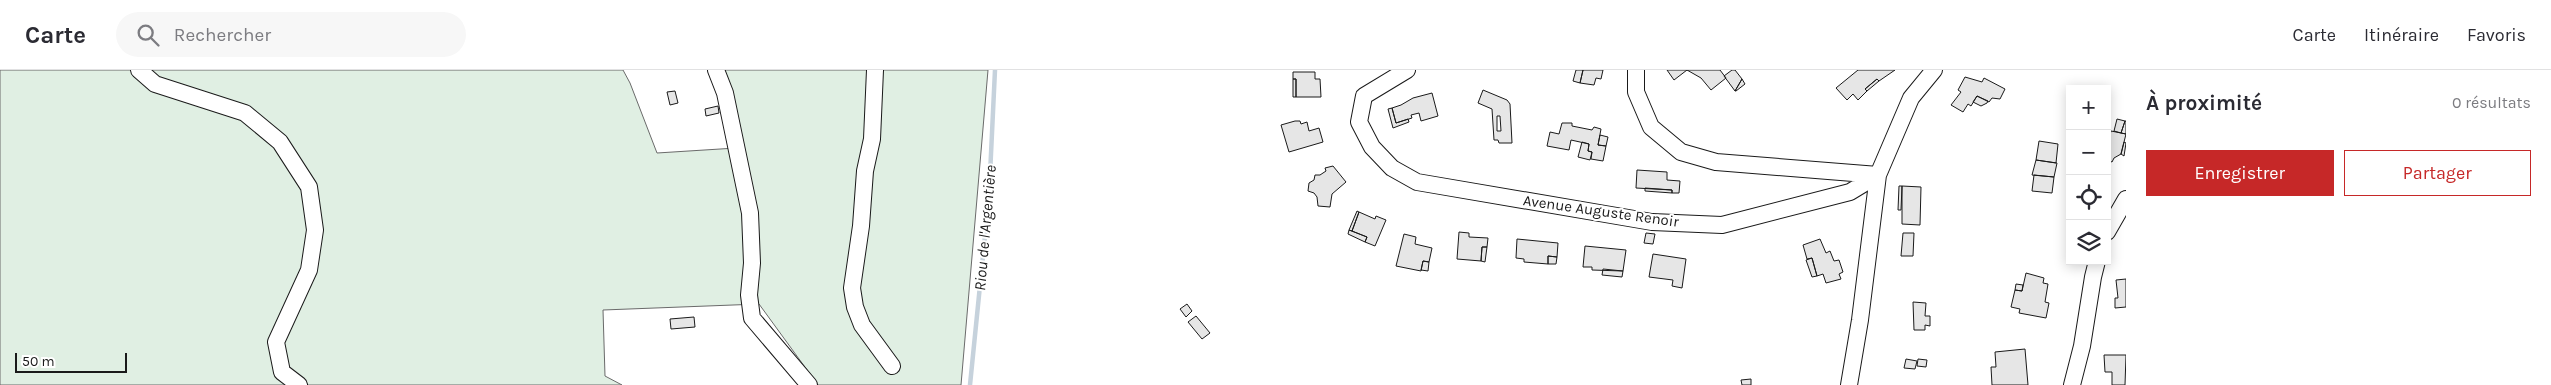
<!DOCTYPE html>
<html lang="fr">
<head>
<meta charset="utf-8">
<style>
	body { margin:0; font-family:Karla,sans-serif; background:#f7f7f7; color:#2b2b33 }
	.controls { position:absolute; right:15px; top:15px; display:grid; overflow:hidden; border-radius:0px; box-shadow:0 2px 12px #0003 }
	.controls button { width:45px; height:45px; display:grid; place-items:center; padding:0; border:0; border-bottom:1px solid #e1e1e2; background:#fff; color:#2b2b33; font:25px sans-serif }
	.scale { position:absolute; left:15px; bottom:12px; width:112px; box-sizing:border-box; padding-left:5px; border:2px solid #1a1a1a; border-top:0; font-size:14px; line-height:18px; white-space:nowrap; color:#1a1a1a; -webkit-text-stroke:4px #fff; paint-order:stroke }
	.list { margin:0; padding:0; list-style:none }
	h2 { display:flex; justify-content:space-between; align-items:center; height:65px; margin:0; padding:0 20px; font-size:21px }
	h2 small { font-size:16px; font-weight:400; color:#7c7c81 }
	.actions { display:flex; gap:10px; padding:15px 20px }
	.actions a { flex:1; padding:11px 0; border:1px solid #c62828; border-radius:0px; text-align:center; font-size:18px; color:#c62828 }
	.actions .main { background:#c62828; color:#fff }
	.icon { flex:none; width:28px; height:28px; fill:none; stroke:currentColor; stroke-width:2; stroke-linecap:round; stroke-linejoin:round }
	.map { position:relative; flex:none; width:2126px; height:315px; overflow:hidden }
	header { display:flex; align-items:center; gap:30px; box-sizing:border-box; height:70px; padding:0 25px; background:#fff; border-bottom:1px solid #e1e1e2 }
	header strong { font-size:24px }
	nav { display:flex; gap:28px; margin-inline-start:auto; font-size:18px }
	.search { width:350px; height:45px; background:#f7f7f7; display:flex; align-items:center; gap:12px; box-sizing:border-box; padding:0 18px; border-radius:28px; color:#7c7c81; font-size:19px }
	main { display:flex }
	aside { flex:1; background:#fff }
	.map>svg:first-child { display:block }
</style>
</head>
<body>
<header>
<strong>Carte</strong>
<div class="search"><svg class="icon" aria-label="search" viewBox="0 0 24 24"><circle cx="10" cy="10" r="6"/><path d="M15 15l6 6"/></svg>Rechercher</div>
<nav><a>Carte</a><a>Itinéraire</a><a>Favoris</a></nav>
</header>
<main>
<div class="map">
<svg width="2126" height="315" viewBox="0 0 2126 315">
	<rect width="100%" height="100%" fill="#fff"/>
	<path fill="#e0efe3" stroke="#6a6a6a" d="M0,0H623L630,13L657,83L736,78L719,0H988L961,315H818L759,234L603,240L605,306L622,315H0Z"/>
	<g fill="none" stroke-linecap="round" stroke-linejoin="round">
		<path stroke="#c6d2dc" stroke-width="4.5" d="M970,315L989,126L995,0"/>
	</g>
	<path fill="#e6e6e6" stroke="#1a1a1a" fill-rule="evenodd" d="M1576,0H1583L1580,13L1573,11Z
		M1583,0H1603L1601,9L1596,8L1594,15L1580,13Z
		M1667,0H1687L1674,10Z
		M1687,0H1720L1726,8L1711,20L1701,8Z
		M1732,0H1735L1742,9L1735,21L1724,6Z
		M1858,0H1895L1879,11L1877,9L1865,19L1867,21L1858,30L1853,24L1847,30L1836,18Z
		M1293,2H1315V9H1320L1321,27H1296V9H1293Z
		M1965,7L1982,12L1984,8L2005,19L2000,29L1992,28L1989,32L1977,26L1971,36L1968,34L1963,42L1951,35L1961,22L1958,20Z
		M1293,9H1296V27H1293Z
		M1742,9L1745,14L1736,21H1735Z
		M1877,9L1879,11L1867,21L1865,19Z
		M1483,20L1507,30L1510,34L1512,73H1499L1498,70H1494L1492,39L1478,33ZM1497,46H1500L1501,61H1497Z
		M675,21L678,33L670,35L667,22Z
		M1432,23L1438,46L1421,51L1419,43L1411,45L1412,48L1396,53L1392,38L1401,35L1413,28Z
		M1977,26L1988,31L1987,33L1981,36L1973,32Z
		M718,36L719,43L706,46L705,39Z
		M1392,38L1396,53L1408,49L1409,52L1393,58L1388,39Z
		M2117,49L2125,51L2121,63L2114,61Z
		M1295,51H1300L1301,54L1307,52L1309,61L1319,58L1323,72L1289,82L1281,55Z
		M2125,51H2126V64L2121,63Z
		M1562,53H1572V56L1592,60L1594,57L1601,59L1598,75L1606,76L1603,91L1591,89L1592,82L1588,81L1589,74L1571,70L1569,80L1547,76L1550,62L1559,64Z
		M2111,61L2126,64L2121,84L2114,88L2112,92L2107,90V76Z
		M1600,65L1608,67L1606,76L1598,75Z
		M2039,71L2058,74L2056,93L2036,90Z
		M1582,72L1589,74L1588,81L1592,82L1590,90L1578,87Z
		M2124,72L2126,73L2124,86L2121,84Z
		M2036,90L2057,93L2054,107L2032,105Z
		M1333,96L1346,112L1332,124L1330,137L1318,136L1317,127L1314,123L1308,121L1309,113L1314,110L1315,105H1320L1326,101L1325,98Z
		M1637,100L1667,102V110L1680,111L1679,123H1672V120L1636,118Z
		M2034,105L2054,107L2052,123L2032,121Z
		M1899,116H1902L1901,140H1898Z
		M1902,116L1921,117L1920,155L1902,154Z
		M1645,118L1672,120V123L1645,121Z
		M1357,141L1359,142L1352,161L1349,160Z
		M1359,142L1375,149L1376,146L1386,150L1375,176L1365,172L1367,167L1352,161Z
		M1349,160L1367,167L1365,172L1348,164Z
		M1459,162L1469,163V167L1488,168L1487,177H1482L1481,191L1457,189Z
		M1646,163L1655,164L1653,174L1644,173Z
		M1903,163H1914L1913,186H1901Z
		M1404,164L1416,167L1415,174L1432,178L1429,192L1423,191L1421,201L1396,196Z
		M1517,169L1558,173L1557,187L1548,186V194L1524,192V189L1516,188Z
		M1820,169L1826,183L1830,181L1834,191L1839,190L1843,202L1839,204L1841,209L1826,213L1823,204L1817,206L1812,188L1807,189L1803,175Z
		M1585,176L1626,180L1623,201L1592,200V197H1583Z
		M1482,177H1487L1485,192L1481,191Z
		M1653,184L1686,189L1682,218L1672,216L1673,210L1649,207Z
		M1548,186L1557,187L1556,194H1548Z
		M1812,188L1817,206L1812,207L1806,190Z
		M1423,191L1429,192L1428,201L1421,200Z
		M1603,199L1623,201L1622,207L1602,205Z
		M2026,203L2044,208L2043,213L2048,214L2045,232L2049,233L2046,248L2019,243L2020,239L2011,237L2015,220L2022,221Z
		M2126,209V237L2115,238V228H2118L2116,210Z
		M2016,214L2023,215L2022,221L2015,220Z
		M1913,232L1926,233L1925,246H1930V256L1925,255V260H1914Z
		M1187,234L1192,241L1186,247L1180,239Z
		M1196,246L1210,263L1202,269L1188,252Z
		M694,247L695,257L671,259L670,249Z
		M2025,279L2028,315H1992L1991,297H1996L1995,282Z
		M2104,285H2126L2125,315H2112V302H2105Z
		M1906,289L1917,291L1915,299L1904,298Z
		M1918,289L1927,290L1926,297L1917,296Z
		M1751,309V315H1742L1741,310Z"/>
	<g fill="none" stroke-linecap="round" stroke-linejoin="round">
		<g stroke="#1a1a1a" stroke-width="18">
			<path id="minor" d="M139,0L155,14L245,43L280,72L309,117L315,160L309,200L276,272L282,302L299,315
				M716,0L725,23L750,143L752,193L749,225L752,248L809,315
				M875,0L872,69L865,101L861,156L852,218L855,237L862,255L892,296
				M1407,0L1364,26L1359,52L1372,77L1392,98L1417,112L1652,152L1722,155L1850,122L1878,105L1860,250L1849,315
				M1636,0V22L1651,57L1681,82L1716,92L1878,105L1911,28L1934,0
				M2107,162L2126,129
				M2072,315L2082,276L2093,207L2097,191"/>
		</g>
		<use href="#minor" stroke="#fff" stroke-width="16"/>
	</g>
	<g text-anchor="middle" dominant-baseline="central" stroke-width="4" stroke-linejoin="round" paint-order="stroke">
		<g font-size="15" fill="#1a1a1a" stroke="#fff">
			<text transform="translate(1601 141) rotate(8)">Avenue Auguste Renoir</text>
		</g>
		<g font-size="16" font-style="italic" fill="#1a1a1a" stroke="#fff">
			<text transform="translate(985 158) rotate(-85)">Riou de l'Argentière</text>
		</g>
	</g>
</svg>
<div class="controls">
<button>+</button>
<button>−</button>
<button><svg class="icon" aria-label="locate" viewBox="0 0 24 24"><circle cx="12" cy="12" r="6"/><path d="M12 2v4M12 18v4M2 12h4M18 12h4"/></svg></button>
<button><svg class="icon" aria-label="layers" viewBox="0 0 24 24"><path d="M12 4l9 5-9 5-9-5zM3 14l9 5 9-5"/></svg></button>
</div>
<div class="scale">50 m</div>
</div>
<aside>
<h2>À proximité<small>0 résultats</small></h2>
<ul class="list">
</ul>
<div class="actions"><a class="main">Enregistrer</a><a>Partager</a></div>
</aside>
</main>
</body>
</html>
